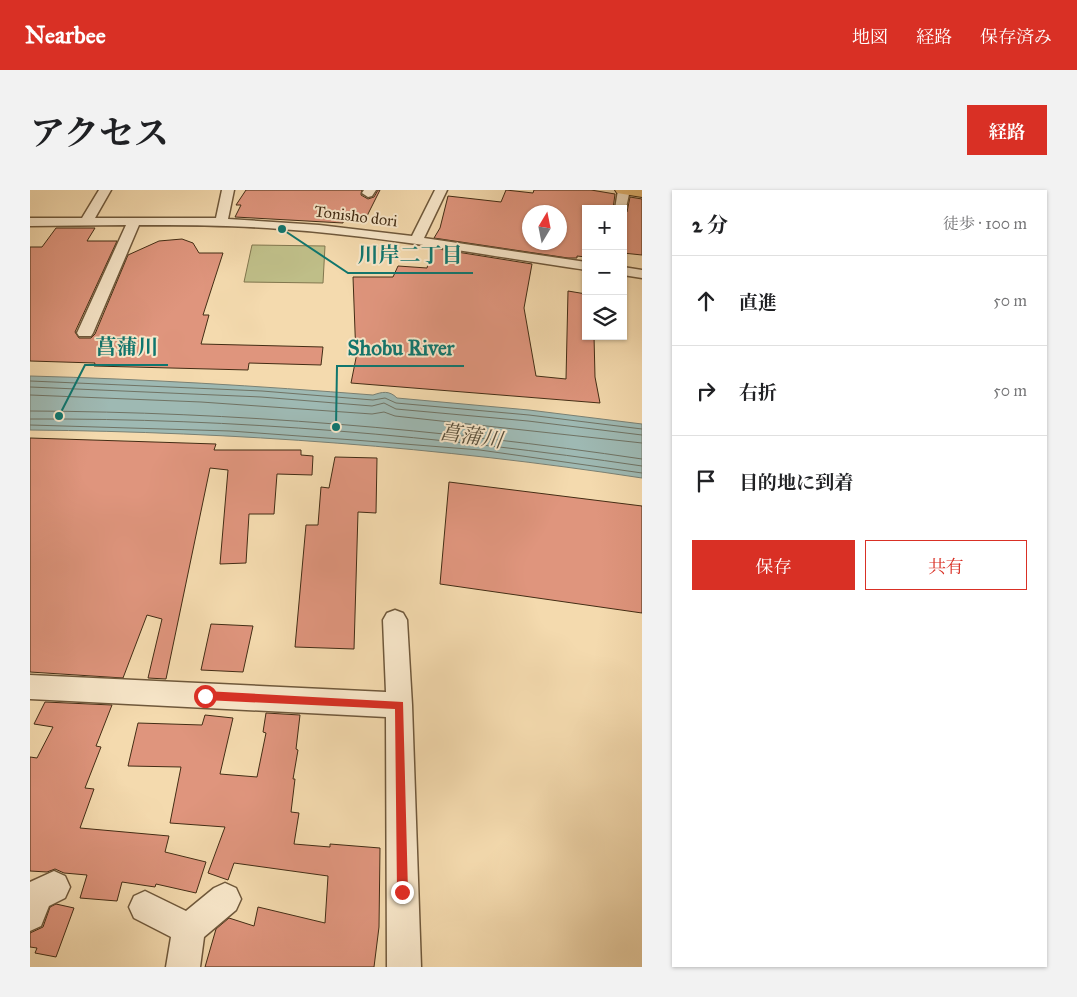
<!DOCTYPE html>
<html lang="ja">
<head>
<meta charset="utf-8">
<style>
	body { margin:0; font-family:"IM FELL Great Primer","Noto Serif JP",serif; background:#f2f2f2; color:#202124 }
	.controls { position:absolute; right:15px; top:15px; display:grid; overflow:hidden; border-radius:0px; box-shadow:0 1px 4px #0004 }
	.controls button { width:45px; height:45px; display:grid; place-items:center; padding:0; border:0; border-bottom:1px solid #e0e0e0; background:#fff; color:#202124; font:25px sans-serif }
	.compass { position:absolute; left:492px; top:15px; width:45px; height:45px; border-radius:50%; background:#fff; box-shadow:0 1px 4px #0004; rotate:10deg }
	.stop { position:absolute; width:15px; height:15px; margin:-11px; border:4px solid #d93025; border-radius:50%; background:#fff }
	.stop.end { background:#d93025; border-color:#fff; box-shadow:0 1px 5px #0008 }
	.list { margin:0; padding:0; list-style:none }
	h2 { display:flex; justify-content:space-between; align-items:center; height:65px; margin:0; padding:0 20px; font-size:21px }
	h2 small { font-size:16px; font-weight:400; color:#757577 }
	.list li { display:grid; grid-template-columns:32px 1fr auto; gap:15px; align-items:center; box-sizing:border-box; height:90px; padding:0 20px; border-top:1px solid #e0e0e0 }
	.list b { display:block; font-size:19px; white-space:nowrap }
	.list em { font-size:16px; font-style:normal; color:#757577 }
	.actions { display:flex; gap:10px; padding:15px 20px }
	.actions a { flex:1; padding:11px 0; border:1px solid #d93025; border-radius:0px; text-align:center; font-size:18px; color:#d93025 }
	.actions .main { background:#d93025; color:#fff }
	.icon { flex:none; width:28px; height:28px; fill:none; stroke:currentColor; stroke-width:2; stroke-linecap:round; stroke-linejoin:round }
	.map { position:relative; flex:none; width:612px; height:777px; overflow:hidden; border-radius:0px }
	header { display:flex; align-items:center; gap:30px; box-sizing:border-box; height:70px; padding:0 25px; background:#d93025; color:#fff }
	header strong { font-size:24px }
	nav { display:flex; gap:28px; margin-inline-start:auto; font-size:18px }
	.intro { display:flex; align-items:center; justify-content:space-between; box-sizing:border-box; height:120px; padding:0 30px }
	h1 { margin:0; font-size:35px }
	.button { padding:12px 22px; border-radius:0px; background:#d93025; color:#fff; font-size:18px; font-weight:700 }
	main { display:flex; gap:30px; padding:0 30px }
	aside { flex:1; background:#fff; border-radius:0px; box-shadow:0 1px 4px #0004 }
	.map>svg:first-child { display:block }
</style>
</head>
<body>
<header>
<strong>Nearbee</strong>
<nav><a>地図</a><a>経路</a><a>保存済み</a></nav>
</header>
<div class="intro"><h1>アクセス</h1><a class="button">経路</a></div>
<main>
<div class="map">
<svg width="612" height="777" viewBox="0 0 612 777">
	<rect width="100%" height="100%" fill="#f4daae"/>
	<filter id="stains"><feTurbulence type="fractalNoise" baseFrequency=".004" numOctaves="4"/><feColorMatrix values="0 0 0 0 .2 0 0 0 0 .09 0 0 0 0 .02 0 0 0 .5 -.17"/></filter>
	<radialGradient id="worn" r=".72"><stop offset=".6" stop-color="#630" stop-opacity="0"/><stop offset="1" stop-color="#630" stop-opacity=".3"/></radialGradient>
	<path fill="#bfbe88" stroke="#81764e" d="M222,55L295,56L293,93L214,92Z"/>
	<path fill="#9eb9b3" stroke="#7a8174" d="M0,186C115,189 229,196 343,205C352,202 359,200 367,208L499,220L612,234V288C410,257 205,242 0,240Z"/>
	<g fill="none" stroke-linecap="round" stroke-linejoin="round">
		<path stroke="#707364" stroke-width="1" d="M0,191L232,201L343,210L355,208L366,213L499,225L612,239
			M0,197L231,207L342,216L354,213L366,219L498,231L612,245
			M0,205L171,212L342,224L354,222L365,226L612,253
			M0,221C204,222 410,239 612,269
			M0,229C204,228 410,246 612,276
			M0,235L200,241L324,250L450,260L612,283"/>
	</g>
	<path fill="#df957d" stroke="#432d15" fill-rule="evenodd" d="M216,0H332L331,5L338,9L344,7L348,0H350L335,30L314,27L313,33L205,27L211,15H206Z
		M476,0L503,3L504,0H561L585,4L583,19H556V67L547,66V68H538L404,48L410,38L418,6L471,12ZM500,22H530V52H500Z
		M600,7L612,9V65L593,63V24L597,22Z
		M26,38H65L57,51H87L45,142L49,148H61L65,144L98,65L129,51L152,49L163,53L169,63H193L173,125H179L171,154L293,157L291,175L219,173L218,180L64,176L65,173L0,171V57H12Z
		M402,58L502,74L494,118L506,186L536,189L538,101L556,104V146H564L565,187L570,213L321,193L326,168L323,87H363L368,76L397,78Z
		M0,248L186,254L184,260H271V265L283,266L282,285L247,284L244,324H219L216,373L190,374L198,280L180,278L136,489L118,488L132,429L117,425L93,488L0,482Z
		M305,267L347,268L346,323L328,322L324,459L265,457L276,335H288L291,297L299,298Z
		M419,292L612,316V423L410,394Z
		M181,434L223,436L213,482L171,480Z
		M15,512L82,515L66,556L71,557L55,598L64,599L50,638L139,646L135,662L176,672L166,703L126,694L125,697L92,692L87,711L50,708L57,685L34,683L25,679L17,682L0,681V567L7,568L23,537L4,534Z
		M236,523L270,525L266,559L268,560L263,589H265L261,622L269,623L264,654L300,657V654L350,658L349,737L344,777H175L186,739L199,728L224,736L228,717L295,733L298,686L204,673L198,690L178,683L195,637L140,633L151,577L98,576L108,533L172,535L175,525L203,528L190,584L227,587L236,543L233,542Z
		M26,714L44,718L26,767L5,763L7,758L0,757V743L13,737L20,717Z"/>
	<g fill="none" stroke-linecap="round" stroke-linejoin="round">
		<g stroke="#6f583b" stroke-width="3">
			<path id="minor" d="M69,0H81L65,28H186L192,0H204L198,29L289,35L382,46L405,0H417L394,48L556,72V80C454,65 353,46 250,39C203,35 156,35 109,35L63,143L61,146H49L47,143L96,35L0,36V28H52Z
				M334,0H346L342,6L338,7L332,3Z
				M588,0H600L595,22H593V19H585Z
				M593,77L612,80V88L593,85Z
				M365,420L373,423L377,430L382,515L391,777H357L356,527L0,509V485L356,502L353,430L357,423Z
				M24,681L35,686L40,697L35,708L19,716L11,736L0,741V692Z
				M195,693L206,698L211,709L206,720L174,747L170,777H136L141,747L104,728L99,717L104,706L115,701L156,721L184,698Z"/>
		</g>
		<g stroke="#432d15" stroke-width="2">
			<path id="major" d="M585,0H612V7L587,3Z"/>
		</g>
		<use href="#minor" fill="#f8e7ca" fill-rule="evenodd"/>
		<use href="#major" fill="#eabd77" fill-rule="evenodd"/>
	</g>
	<path fill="#d93025" d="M175,501L373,512L378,702L376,706L372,708L368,706L367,702L365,519L175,510L170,506Z"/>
	<g text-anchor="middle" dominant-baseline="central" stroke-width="4" stroke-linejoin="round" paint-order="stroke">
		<g font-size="16" fill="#432d15" stroke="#f8e7ca">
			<text transform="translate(326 26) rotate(7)">Tonisho dori</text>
		</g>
		<g font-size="21" font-style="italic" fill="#5a503c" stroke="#f8e7ca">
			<text transform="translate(441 246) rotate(8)">菖蒲川</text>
		</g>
	</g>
	<path fill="none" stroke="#0f766e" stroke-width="2" d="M252 39L318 83H443M29 226L55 175H138M306 237L307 176H434"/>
	<g fill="#0f766e" stroke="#f8e7ca" stroke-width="2">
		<circle cx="252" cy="39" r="5"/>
		<circle cx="29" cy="226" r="5"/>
		<circle cx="306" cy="237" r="5"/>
	</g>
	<g font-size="21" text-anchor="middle" font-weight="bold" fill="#0f766e" stroke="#f8e7ca" stroke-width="4" stroke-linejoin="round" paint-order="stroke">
		<text x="380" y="72">川岸二丁目</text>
		<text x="97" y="164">菖蒲川</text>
		<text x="371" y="165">Shobu River</text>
	</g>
	<rect width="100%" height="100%" filter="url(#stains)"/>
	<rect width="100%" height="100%" fill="url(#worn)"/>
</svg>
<div class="controls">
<button>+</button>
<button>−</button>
<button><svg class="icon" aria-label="layers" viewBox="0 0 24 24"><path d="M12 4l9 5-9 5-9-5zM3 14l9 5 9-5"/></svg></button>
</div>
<svg class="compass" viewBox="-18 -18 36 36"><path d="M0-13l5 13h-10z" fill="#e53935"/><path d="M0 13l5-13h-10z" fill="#757577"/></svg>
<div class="stop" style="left:175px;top:506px"></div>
<div class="stop end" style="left:372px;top:702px"></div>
</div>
<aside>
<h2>2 分<small>徒歩 · 100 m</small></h2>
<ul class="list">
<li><svg class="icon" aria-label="ahead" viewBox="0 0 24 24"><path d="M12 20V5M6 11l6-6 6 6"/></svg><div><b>直進</b></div><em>50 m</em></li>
<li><svg class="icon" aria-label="right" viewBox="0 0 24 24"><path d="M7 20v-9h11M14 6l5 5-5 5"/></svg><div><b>右折</b></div><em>50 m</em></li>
<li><svg class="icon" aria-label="arrive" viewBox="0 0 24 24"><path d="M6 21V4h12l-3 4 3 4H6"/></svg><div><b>目的地に到着</b></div></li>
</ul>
<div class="actions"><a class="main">保存</a><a>共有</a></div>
</aside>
</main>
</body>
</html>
